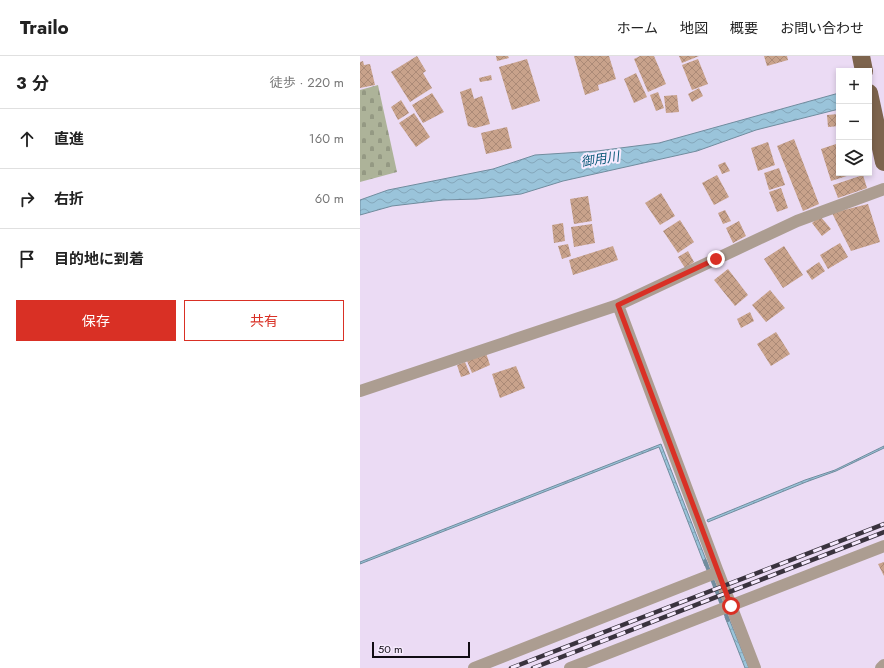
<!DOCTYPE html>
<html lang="ja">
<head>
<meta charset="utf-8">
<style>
	body { margin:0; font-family:Jost,"Noto Sans JP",sans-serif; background:#f2f2f2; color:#222 }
	.controls { position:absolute; right:12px; top:12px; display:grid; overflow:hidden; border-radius:0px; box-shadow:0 2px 6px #0003 }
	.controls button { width:36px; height:36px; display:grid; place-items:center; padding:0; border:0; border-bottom:1px solid #e0e0e0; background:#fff; color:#222; font:20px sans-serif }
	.scale { position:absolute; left:12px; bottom:10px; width:98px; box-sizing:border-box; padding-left:4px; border:2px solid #100b13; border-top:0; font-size:11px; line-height:14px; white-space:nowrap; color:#100b13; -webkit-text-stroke:3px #f6eafe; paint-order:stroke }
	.stop { position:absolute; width:12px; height:12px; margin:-9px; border:3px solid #d93025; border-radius:50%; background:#fff }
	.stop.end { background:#d93025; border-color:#fff; box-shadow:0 1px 4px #0008 }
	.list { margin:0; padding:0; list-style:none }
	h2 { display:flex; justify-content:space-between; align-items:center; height:52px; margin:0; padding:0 16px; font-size:17px }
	h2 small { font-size:13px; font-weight:400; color:#767676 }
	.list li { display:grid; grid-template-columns:26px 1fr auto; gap:12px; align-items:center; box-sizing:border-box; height:60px; padding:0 16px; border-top:1px solid #e0e0e0 }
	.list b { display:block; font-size:15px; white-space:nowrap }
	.list em { font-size:13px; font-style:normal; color:#767676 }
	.actions { display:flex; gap:8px; padding:12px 16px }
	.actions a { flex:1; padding:9px 0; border:1px solid #d93025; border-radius:0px; text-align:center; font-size:14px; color:#d93025 }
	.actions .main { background:#d93025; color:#fff }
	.icon { flex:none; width:22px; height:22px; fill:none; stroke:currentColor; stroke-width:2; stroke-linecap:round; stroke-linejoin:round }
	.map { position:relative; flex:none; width:524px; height:612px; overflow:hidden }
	header { display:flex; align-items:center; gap:24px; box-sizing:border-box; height:56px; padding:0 20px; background:#fff; border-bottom:1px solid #e0e0e0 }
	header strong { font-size:19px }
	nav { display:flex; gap:22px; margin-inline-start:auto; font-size:14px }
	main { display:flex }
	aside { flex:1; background:#fff }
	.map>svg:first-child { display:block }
</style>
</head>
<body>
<header>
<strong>Trailo</strong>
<nav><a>ホーム</a><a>地図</a><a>概要</a><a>お問い合わせ</a></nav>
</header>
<main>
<aside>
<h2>3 分<small>徒歩 · 220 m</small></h2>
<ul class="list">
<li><svg class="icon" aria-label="ahead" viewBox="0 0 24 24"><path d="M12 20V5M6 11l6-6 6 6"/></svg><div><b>直進</b></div><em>160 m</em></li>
<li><svg class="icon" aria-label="right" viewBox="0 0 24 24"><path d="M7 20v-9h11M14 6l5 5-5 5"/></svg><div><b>右折</b></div><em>60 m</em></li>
<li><svg class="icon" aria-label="arrive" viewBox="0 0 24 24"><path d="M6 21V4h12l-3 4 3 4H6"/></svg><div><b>目的地に到着</b></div></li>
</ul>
<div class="actions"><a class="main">保存</a><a>共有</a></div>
</aside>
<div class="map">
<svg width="524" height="612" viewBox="0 0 524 612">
	<defs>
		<pattern id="cemetery-stones" width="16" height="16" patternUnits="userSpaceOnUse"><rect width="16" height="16" fill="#adb399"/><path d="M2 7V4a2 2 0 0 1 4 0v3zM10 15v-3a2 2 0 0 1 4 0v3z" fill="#949983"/></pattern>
		<pattern id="water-waves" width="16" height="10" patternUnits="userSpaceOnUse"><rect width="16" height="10" fill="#9ac4da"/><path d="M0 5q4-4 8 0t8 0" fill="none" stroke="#84a7ba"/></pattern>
		<pattern id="building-cross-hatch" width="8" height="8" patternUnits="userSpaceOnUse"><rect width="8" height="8" fill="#c8a28b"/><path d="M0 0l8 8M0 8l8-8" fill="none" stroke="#ab8a77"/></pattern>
	</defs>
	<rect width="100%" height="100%" fill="#ebdbf4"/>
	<path fill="url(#cemetery-stones)" d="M18,29L37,116L0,126V34Z"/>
	<path fill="url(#water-waves)" stroke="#718c9e" d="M479,37V53L396,74L337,95L203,125L161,138L117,143L83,144L32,150L0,159V144L28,134L133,113L175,99L237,95L299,87Z
		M301,388L348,509L345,510L299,391L0,508V506Z
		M524,390V392L476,415L446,426L348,466L347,464L445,424L475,414Z
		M368,560L389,612H385L365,561Z"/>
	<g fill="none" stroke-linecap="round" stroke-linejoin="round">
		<path stroke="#718c9e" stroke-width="4" d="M345,505L368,564"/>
	</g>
	<path fill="url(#building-cross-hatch)" d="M57,0L66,15L63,17L72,32L50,46L31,16Z
		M136,0H148L149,2L137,5Z
		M214,0H249L256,23L238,29L239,34L225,39Z
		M280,0H294L306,28L288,36L274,3Z
		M319,0H339L322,7Z
		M404,0H427L428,4L407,10Z
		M167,3L180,45L152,54L139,11Z
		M338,3L348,28L332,34L322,9Z
		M3,5L4,9L10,8L15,29L0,32V6Z
		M276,17L287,41L274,47L264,23Z
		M131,19L132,24L120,26L119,22Z
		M111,32L114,43L122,40L130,68L115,72L108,70L100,36Z
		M339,32L343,40L332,46L328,38Z
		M298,36L304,52L296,55L290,39Z
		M72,37L84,56L63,67L52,49Z
		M317,39L319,56L306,57L304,40Z
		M41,44L49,57L38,64L31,51Z
		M54,57L70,81L56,91L39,67Z
		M479,58V70L468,71L467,59Z
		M147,71L152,92L126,98L121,77Z
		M434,83L459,148L443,155L417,90Z
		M408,86L415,109L398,115L391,92Z
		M479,87V117H489L490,119L471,125L461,93Z
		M365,106L370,115L362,118L358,109Z
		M419,112L425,129L409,134L404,117Z
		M357,119L369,141L354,149L342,127Z
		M503,119L507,132L478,142L473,129Z
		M421,132L428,152L417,156L409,136Z
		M301,137L315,160L300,169L285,147Z
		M228,140L232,165L214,168L210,143Z
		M508,148L520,186L491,195L472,157Z
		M365,154L371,165L363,168L358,157Z
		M460,160L471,173L462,180L452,167Z
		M320,164L334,186L318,197L303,175Z
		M379,165L386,180L373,187L366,172Z
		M203,167L205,185L194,187L192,169Z
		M232,168L235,187L214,191L211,171Z
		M480,187L488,201L468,213L460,199Z
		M208,188L211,200L202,203L198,190Z
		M253,190L258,204L213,219L209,204Z
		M424,190L443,219L423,232L404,203Z
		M328,195L334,206L325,212L318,201Z
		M459,206L465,215L452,224L446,215Z
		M368,213L388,239L375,250L354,224Z
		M410,234L425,252L406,266L392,249Z
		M390,256L394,265L381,272L377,263Z
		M416,276L430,298L411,310L397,288Z
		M126,297L130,309L112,317L107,305Z
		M105,306L110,318L101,321L97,309Z
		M156,310L165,332L140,342L132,318Z
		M524,506V520L518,508Z"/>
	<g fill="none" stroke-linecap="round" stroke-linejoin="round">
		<path stroke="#ac9d91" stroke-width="12" d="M0,335L258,249L437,165L524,133
			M358,516L395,612
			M114,612L358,516L258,249
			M210,612L524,490
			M521,612L524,609"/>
		<path stroke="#7d644d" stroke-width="18" d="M501,0L504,15
			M509,37L524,106"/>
		<g stroke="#3a333e" stroke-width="4.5">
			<path id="rail" d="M151,612L524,468
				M173,612L524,476"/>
		</g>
		<use href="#rail" stroke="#f6eafe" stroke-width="3" stroke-dasharray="9" stroke-linecap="butt"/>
	</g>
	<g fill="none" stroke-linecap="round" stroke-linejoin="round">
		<path stroke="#d93025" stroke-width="5" d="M356,203L258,249L371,550"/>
	</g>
	<g text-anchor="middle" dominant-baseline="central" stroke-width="4" stroke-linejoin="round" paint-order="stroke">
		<g font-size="13" font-style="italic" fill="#095978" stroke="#f6eafe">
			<text transform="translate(240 103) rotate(-9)">御用川</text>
		</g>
	</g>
</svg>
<div class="controls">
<button>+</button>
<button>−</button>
<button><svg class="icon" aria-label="layers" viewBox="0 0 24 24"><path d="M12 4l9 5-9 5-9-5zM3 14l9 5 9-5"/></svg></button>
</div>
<div class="scale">50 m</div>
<div class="stop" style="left:371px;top:550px"></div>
<div class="stop end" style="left:356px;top:203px"></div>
</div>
</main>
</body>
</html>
